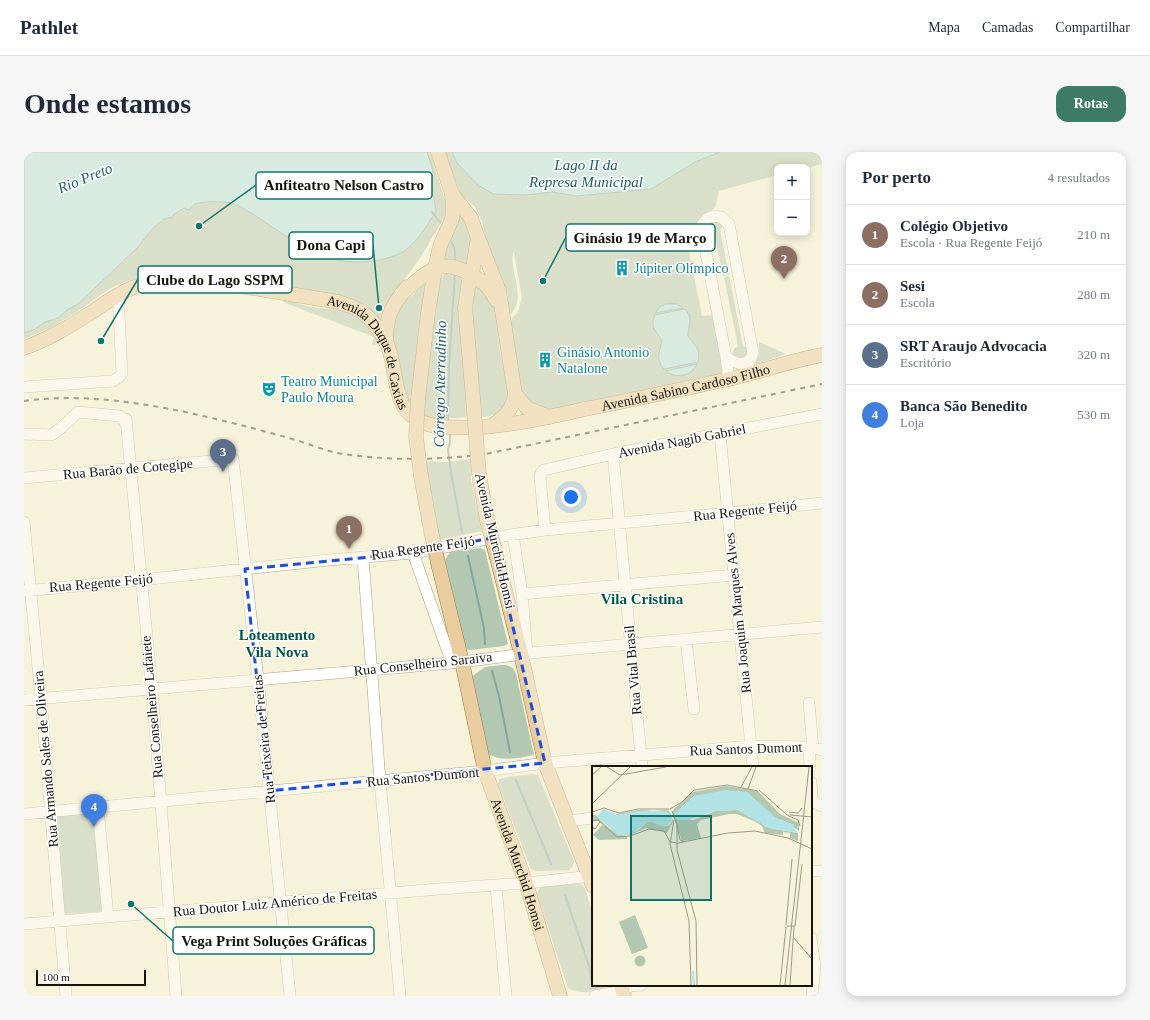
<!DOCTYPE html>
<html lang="pt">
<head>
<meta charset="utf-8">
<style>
	body { margin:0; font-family:Georgia,serif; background:#f6f6f7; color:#1f2937 }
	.controls { position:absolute; right:12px; top:12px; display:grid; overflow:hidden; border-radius:8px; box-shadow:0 2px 10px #0003 }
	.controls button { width:36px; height:36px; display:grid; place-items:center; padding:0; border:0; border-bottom:1px solid #e0e1e3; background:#fff; color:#1f2937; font:20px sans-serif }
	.scale { position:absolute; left:12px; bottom:10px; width:110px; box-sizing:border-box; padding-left:4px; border:2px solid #15130b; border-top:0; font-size:11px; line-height:14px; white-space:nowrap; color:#15130b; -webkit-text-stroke:3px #fff; paint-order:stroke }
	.you { position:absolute; left:547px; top:345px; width:14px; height:14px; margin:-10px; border:3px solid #fff; border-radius:50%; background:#1a73e8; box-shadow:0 0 0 6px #1a73e833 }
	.badge { display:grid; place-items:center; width:26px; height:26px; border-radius:50%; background:#3d7b67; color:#fff; font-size:13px; font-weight:700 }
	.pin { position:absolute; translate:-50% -33px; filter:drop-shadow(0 1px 2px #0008) }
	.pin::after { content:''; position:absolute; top:21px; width:14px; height:12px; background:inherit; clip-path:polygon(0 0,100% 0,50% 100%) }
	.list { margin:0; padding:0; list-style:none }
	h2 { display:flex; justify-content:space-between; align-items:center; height:52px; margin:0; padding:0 16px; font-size:17px }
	h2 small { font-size:13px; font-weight:400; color:#747a83 }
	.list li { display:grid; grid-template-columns:26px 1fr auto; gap:12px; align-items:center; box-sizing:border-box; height:60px; padding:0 16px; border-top:1px solid #e0e1e3 }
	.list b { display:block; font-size:15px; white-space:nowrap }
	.list p { margin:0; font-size:13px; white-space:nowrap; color:#747a83 }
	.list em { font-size:13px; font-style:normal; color:#747a83 }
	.map { position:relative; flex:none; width:798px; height:844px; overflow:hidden; border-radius:12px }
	header { display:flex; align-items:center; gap:24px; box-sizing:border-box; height:56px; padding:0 20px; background:#fff; border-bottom:1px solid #e0e1e3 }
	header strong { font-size:19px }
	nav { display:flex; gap:22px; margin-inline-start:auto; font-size:14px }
	.intro { display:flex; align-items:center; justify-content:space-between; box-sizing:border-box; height:96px; padding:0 24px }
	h1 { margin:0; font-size:28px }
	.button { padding:10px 18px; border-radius:12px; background:#3d7b67; color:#fff; font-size:14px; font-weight:700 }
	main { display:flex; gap:24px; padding:0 24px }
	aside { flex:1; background:#fff; border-radius:12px; box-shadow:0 2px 10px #0003 }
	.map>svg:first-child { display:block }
</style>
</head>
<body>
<header>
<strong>Pathlet</strong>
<nav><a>Mapa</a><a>Camadas</a><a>Compartilhar</a></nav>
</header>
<div class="intro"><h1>Onde estamos</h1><a class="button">Rotas</a></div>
<main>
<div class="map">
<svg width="798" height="844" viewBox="0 0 798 844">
	<rect width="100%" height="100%" fill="#f7f3da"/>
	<path fill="#b3c8b1" d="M403,0H406L422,51V59L420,66L396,106L370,142L357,171L333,150L247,131L165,118H146L106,128L85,137L51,161L26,176L0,187V181L11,177L21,170L34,166L44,157L54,152L113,96L129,76L140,67L148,65L150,62L177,50H206L222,57L257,81L293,101L389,91L412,59L407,29L409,18Z
		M421,0H428L433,11L454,33L469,42L502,43L528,39L553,44L626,37L671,10L696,0H798V12L783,16L753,15V23L695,39L692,53L689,58L680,62L673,72L660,74L678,164L689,163L700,221L529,257H522L510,252L499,242L486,176L488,166L493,161L495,156L498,145L490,101L494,96L489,101C485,122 505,147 484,165V144L477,123L463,92L458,69L451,55L436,41Z
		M433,57L448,80L445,116L418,109Z
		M692,68L699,73L696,78L705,123L699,124L690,79L684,76L686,72Z
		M424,119L437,125L438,130L435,167L439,181L444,265L417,267H408L398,264L407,171C409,168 411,165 412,162C415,148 409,128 424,119Z
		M705,124L719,194L725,196L726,201L718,208L709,203V198L714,194L700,125Z
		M401,130L402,131L389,240L386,244V250L382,245L377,219L374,212L368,188L367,175L378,150L389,143Z
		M455,131L469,149L471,157L476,199L483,229L485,244L476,260L466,264L458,265L455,264L448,160L451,133Z
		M261,146C274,153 291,157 306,157C310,157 314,155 318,156C333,160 344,175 354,185L351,193L348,192L350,185L259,150Z
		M735,190L762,202L730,213L735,202Z
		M447,307V328L458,379L414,388L399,309L423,310Z
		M456,396L461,398L484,492L480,494L445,498L441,496L421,408L426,400Z
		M477,513H482L489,516L492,522L510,603C495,606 478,610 464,602L447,525L461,515Z
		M509,622L514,623L515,626L550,709L549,714L545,718L512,719L507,717L474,632L475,627L484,625Z
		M78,659L89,759L39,762L32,669L33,665L36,662Z
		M552,731L556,732L561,736L569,762V833H585C573,841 556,843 544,836L513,742L515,737L519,735Z"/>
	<path fill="#b1e3e6" stroke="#82a5a4" d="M0,0H403L409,18L407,29L412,59C403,73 394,90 380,99C360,111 327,113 306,106C284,99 263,85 244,72C232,64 221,56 207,51C200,49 178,49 171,52C168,54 167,56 165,58L161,56L150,62L148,65L140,67L129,76L113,96L54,152L44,157L34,166L21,170L11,177L0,181Z
		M428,0H696L671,10L627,37L553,44L528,40L502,43L469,42L454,33L433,11Z
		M642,152H653L659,156L631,161L636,155Z
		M661,157C670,168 664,173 664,184C671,193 677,198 674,210L640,217C631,208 636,199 638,189C633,179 625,176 631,163Z
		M673,212C668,224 651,227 642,219Z"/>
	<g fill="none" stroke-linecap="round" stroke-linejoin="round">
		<path stroke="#82a5a4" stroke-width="2" d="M408,60L416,70
			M425,85L431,98V111
			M424,269L425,214L431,121
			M426,281V290L424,298L427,320L438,380
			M444,404L460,476L461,492
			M468,519L475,544L486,600
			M492,628L527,712
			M541,743L565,814L569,836"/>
		<g stroke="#a6a28b" stroke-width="12">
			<path id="minor" d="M702,205C711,211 719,215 727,207
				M701,228L704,221L702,205L677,75C681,66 687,63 697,65L705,72L729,201L723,214V217L728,222
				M0,235L89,229L95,225L98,221L94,143
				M102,267L128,537L152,844
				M0,282L27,283L37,276L54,260L96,264L103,273
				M696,282L729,615
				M589,302L618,615
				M0,326L209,307L234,527L266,844
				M0,370L17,546L42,844
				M521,378L516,325L517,321L520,318L589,302L798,262
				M486,383L490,389L498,442L503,501
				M389,401L425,503L438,510
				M339,405L356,629L376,844
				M0,439L117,428L305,408L389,401L486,383L521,378L704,361L798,351
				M498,442L710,423
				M662,487L670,557
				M0,548L347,518L438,510L507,501L798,475
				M785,551L789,596
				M785,595L786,615
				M787,630L788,649
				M787,649L798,654
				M74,655L84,765
				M0,662L461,619L521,611L727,594L785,595L798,598
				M544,669L569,666
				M787,719H798
				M472,734L482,844
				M0,772L415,737L502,731L569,724
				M787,786L791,815L788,844
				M571,844L599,839L606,834L617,833"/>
		</g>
		<g stroke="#957642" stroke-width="15">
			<g id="major">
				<path d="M428,42L447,66L454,86L449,116L445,129L441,156L449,246"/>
				<path d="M455,88L475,139L491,242L503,256L525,265"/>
				<path d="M378,141C402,122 415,103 446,122C458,129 466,135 472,148"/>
				<path d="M362,190C362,164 367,155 383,135"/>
				<path id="s1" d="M0,196C25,187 46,174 68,160C81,151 95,141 110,135C133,127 156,127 180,128L314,150C319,152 324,153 329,155C348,163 365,189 368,209C371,224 372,240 379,253C384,264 399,272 411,274C461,280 513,268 561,257C608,248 654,238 701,228C733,221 765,209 798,203"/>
				<path d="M394,247L404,161L411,117L416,94L428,67L429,58L428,42L414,0"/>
				<path d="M468,274C480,265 489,258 491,242"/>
				<path d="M455,322L463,368"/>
				<path d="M397,324L407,379"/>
				<path d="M473,406L497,502L521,611L569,734"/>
				<path id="s2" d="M415,415L438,510L461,619L502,731L536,844"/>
				<path d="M597,833L600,844"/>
			</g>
		</g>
		<use href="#minor" stroke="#fff" stroke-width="11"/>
		<use href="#major" stroke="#e9cd9f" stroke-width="14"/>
		<path stroke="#3c3a2f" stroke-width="2" stroke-dasharray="5 5" stroke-linecap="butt" d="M0,249C84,237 184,264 265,286C284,291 302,300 320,302C367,309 416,308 462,302L798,232"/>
		<g stroke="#957642" stroke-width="15" stroke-linecap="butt">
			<path id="major-bridge" d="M449,246L455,322
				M394,247L392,285L397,324
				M463,368L473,406
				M407,379L415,415"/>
		</g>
		<use href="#major-bridge" stroke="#e9cd9f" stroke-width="14"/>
	</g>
	<path d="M0 0H798V844H0ZM468,386L521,611L245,639L221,417L389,401Z" fill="#f7f3da" fill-opacity=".55" fill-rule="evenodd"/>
	<path fill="none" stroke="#1d4ed8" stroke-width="3" stroke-dasharray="8 5" stroke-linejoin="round" d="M468,386L521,611L245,639L221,417L389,401Z"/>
	<defs>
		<g id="building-bare" transform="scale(1.2)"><path d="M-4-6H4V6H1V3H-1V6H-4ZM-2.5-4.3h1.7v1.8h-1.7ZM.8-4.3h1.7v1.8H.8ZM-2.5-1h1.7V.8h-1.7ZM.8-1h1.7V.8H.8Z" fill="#0f9aa8" stroke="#fff" stroke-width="2.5" paint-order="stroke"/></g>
		<g id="theatre-bare" transform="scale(1.2)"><path d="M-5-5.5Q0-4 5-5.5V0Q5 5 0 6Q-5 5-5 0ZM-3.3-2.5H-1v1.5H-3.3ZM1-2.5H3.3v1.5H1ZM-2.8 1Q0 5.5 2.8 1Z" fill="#0f9aa8" stroke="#fff" stroke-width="2.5" paint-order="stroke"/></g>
	</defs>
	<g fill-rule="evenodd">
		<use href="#building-bare" x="598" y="116"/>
		<use href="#building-bare" x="521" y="208"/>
		<use href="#theatre-bare" x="245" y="237"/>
	</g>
	<g text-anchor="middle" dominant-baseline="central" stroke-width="3" stroke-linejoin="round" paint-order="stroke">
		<g font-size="14" fill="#0d838f" stroke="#fff" text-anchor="start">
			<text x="610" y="116">Júpiter Olímpico</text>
			<text x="533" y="200">Ginásio Antonio<tspan x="533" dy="16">Natalone</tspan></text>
			<text x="257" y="229">Teatro Municipal<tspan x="257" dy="16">Paulo Moura</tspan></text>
		</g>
		<g font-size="14" fill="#15130b" stroke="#fff">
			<text stroke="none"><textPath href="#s1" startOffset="394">Avenida Duque de Caxias</textPath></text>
			<text stroke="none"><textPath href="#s1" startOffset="757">Avenida Sabino Cardoso Filho</textPath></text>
			<text transform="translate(658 289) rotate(-11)">Avenida Nagib Gabriel</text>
			<text transform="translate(104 317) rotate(-5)">Rua Barão de Cotegipe</text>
			<text transform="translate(721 359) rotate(-6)">Rua Regente Feijó</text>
			<text transform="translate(471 389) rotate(77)">Avenida Murchid Homsi</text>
			<text transform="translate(399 396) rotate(-8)">Rua Regente Feijó</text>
			<text transform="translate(77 431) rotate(-5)">Rua Regente Feijó</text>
			<text transform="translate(714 461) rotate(-96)">Rua Joaquim Marques Alves</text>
			<text transform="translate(399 512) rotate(-6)">Rua Conselheiro Saraiva</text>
			<text transform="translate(609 518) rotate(-95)">Rua Vital Brasil</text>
			<text transform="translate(128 555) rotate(-95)">Rua Conselheiro Lafaiete</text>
			<text transform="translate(240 587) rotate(-96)">Rua Teixeira de Freitas</text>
			<text transform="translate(722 597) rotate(-2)">Rua Santos Dumont</text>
			<text transform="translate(22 607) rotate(-95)">Rua Armando Sales de Oliveira</text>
			<text transform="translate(399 625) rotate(-5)">Rua Santos Dumont</text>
			<text stroke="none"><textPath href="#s2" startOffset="308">Avenida Murchid Homsi</textPath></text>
			<text transform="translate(251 751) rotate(-5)">Rua Doutor Luiz Américo de Freitas</text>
		</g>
		<g font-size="15" font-style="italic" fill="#1c5e63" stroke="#fff">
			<text x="562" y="13">Lago II da<tspan x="562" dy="17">Represa Municipal</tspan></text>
			<text transform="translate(61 26) rotate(-22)">Rio Preto</text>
			<text transform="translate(416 232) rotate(-89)">Córrego Aterradinho</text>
		</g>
		<g font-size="15" font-weight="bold" fill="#005743" stroke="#fff">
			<text x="618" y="447">Vila Cristina</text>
			<text x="253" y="483">Loteamento<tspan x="253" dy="17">Vila Nova</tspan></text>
		</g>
	</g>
	<g transform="translate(568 614)">
		<rect width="220" height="220" fill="#f7f3da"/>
		<path d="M134,20L166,25L188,48L207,57V65L201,61L202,59L184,52L155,28L146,25L103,30L89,41V54H102L123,45L146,44L177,62L206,67V75L198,72V67L191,66V69L173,67L170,60L162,55L145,48H137L109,54L105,58L109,72L90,75L80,47L82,43L100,26ZM12,43L14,44L23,48H26L46,44H76L79,48L81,56L75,67L54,62L38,69L26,70L22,68L8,55L1,54L0,49H4L23,68L32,69L45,65L57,55L76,60L80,56L79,49L73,45L61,44L25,49L13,44L10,45ZM10,59L35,71V73L7,74L1,69ZM43,149L56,182L40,188L27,156ZM42.5 195a5.5 5.5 0 1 1 11 0a5.5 5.5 0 1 1-11 0Z" fill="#b3c8b1"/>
		<path d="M134,24L155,26L184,52L202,59L201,61L206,67L177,62L146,44L123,45L96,54H86L81,49L102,30ZM12,43L25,49L47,45H73L78,48L80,56L72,61L57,55L40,68L26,69L5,50Z" fill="#b1e3e6"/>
		<path fill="none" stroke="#b1e3e6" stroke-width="2" d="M101,205L102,219"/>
		<path fill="none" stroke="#9d9987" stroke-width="1" d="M15,1L28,9L74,1M0,9L9,1M149,21L160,1M156,23L164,1M167,24L195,49M0,38L38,1M78,43L90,36L102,24L135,19L166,25M80,45L85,58V84L104,155L105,219M0,46L12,42L27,47L46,43H77M197,46L206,47L210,42M195,49L206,54L208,60M198,49L220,51M82,54L78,78L97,155L99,219M0,55L6,54L25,71L38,70L57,63L72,65L78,76L86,77L136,67L163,65L196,72L220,83M85,59L88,74L92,76M0,61L3,63L8,56M194,159L200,93M195,160H203L210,98M202,172L220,193M188,219L194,161M193,219L217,1M198,219L202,160"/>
		<path fill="#0f766e" fill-opacity="0.15" stroke="#0f766e" stroke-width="2" d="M39,50H119V134H39Z"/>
		<rect width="220" height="220" fill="none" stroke="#15130b" stroke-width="2"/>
	</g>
	<path fill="none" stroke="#0f766e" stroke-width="1.5" d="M175 74L232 33M519 129L542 85M355 156L349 93M77 189L114 127M107 752L149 789"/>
	<g fill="#0f766e" stroke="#fff" stroke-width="1.5">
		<circle cx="175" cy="74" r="4"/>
		<circle cx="519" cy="129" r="4"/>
		<circle cx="355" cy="156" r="4"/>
		<circle cx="77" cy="189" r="4"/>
		<circle cx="107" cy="752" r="4"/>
	</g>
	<g fill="#fff" stroke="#0f766e" stroke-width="1.5">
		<rect x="232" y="20" width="176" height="27" rx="4"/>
		<rect x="542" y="72" width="149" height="27" rx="4"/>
		<rect x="265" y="80" width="84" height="27" rx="4"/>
		<rect x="114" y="114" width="154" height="27" rx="4"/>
		<rect x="149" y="775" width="201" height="27" rx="4"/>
	</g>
	<g font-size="15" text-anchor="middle" font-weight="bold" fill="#15130b">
		<text x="320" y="38">Anfiteatro Nelson Castro</text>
		<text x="616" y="91">Ginásio 19 de Março</text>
		<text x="307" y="98">Dona Capi</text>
		<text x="191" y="133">Clube do Lago SSPM</text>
		<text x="250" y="794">Vega Print Soluções Gráficas</text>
	</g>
</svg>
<div class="controls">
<button>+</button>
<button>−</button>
</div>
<div class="scale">100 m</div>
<div class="you"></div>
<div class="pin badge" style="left:325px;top:397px;background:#8d6e63">1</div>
<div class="pin badge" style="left:760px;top:127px;background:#8d6e63">2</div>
<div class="pin badge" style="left:199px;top:320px;background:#5c6f8a">3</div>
<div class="pin badge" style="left:70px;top:675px;background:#3f7fe0">4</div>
</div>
<aside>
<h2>Por perto<small>4 resultados</small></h2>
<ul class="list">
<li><span class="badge" style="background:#8d6e63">1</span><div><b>Colégio Objetivo</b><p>Escola · Rua Regente Feijó</p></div><em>210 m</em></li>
<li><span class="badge" style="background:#8d6e63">2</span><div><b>Sesi</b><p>Escola</p></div><em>280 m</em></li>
<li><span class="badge" style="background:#5c6f8a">3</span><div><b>SRT Araujo Advocacia</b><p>Escritório</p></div><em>320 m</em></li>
<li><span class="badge" style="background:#3f7fe0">4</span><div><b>Banca São Benedito</b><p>Loja</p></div><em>530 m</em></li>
</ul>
</aside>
</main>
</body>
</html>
